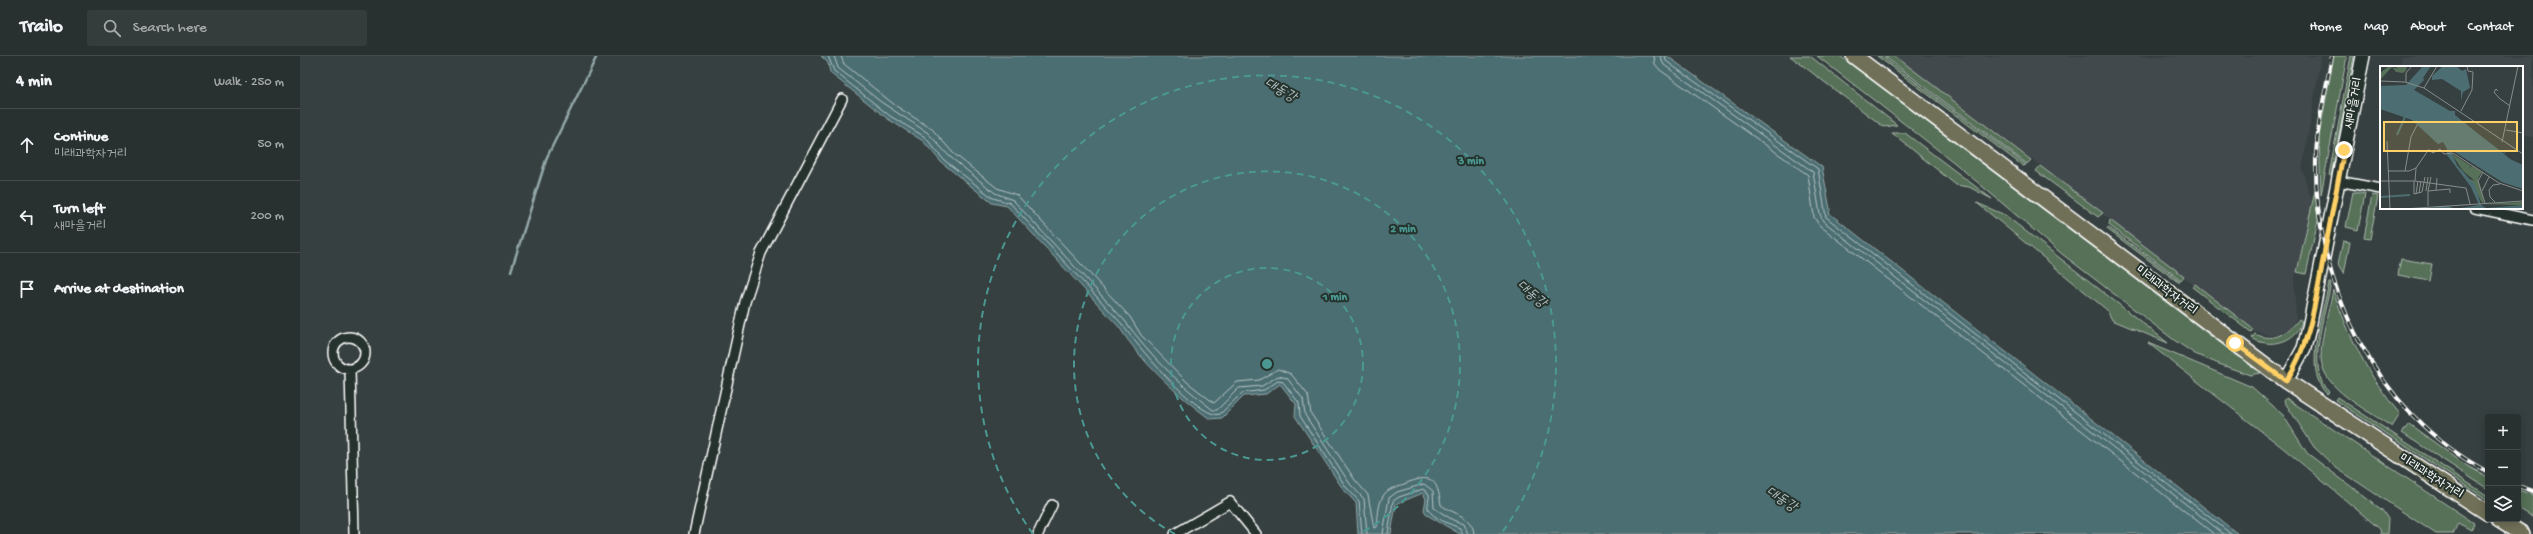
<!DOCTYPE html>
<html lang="en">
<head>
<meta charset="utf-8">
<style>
	body { margin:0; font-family:"Gochi Hand","Poor Story",sans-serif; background:#353c3c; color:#f1f3f6 }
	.controls { position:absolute; right:12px; bottom:12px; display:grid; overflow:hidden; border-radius:4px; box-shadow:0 2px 10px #0003 }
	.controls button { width:36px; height:36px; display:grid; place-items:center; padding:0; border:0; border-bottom:1px solid #454b4c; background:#293030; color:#f1f3f6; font:20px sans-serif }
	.stop { position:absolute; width:12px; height:12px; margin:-9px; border:3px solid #ffd166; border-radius:50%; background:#fff }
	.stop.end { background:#ffd166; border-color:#fff; box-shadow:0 1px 4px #0008 }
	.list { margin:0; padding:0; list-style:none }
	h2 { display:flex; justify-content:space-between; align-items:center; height:52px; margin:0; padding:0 16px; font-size:17px }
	h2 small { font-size:13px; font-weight:400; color:#a5a9ab }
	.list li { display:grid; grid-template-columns:26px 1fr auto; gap:12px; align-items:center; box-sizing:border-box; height:72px; padding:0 16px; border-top:1px solid #454b4c }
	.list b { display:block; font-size:15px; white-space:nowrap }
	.list p { margin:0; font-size:13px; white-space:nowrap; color:#a5a9ab }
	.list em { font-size:13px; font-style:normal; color:#a5a9ab }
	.icon { flex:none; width:22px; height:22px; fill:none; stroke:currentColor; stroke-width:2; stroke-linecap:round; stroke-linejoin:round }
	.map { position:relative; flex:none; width:2233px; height:478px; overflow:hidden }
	header { display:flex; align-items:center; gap:24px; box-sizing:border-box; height:56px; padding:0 20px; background:#293030; border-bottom:1px solid #454b4c }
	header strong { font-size:19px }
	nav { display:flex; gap:22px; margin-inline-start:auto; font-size:14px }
	.search { width:280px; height:36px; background:#353c3c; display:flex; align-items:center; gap:10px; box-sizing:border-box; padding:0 14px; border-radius:4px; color:#a5a9ab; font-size:15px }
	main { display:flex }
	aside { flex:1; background:#293030 }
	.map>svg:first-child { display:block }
</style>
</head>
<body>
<header>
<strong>Trailo</strong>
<div class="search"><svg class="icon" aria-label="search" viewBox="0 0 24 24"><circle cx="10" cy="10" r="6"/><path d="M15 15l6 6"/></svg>Search here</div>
<nav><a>Home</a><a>Map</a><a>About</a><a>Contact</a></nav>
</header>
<main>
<aside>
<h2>4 min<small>Walk · 250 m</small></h2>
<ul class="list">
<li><svg class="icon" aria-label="ahead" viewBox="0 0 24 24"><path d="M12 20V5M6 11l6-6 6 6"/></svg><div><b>Continue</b><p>미래과학자거리</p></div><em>50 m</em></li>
<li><svg class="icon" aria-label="left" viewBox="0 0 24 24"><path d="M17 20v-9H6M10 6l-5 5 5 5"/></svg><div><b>Turn left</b><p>새마을거리</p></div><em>200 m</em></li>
<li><svg class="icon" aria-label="arrive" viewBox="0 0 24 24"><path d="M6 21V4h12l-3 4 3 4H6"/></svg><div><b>Arrive at destination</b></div></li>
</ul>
</aside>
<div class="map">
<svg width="2233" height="478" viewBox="0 0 2233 478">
	<rect width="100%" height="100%" fill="#374040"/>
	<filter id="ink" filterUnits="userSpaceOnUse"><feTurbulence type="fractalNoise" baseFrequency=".025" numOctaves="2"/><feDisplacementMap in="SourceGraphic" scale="8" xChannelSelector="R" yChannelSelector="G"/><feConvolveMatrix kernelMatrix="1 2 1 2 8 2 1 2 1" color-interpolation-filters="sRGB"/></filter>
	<g filter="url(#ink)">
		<path fill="#434a4e" d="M1595,0H2021L2002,114L2012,146L1994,225L1996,263L1988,274L1976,279H1968L1950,273L1752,118Z
			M2102,0H2233V81L2222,79V11H2100Z"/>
		<path fill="#567158" stroke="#aab8ac" d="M1490,0H1510L1597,69L1584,71Z
			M1517,0H1540L1960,317L1950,319L1919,308L1895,298L1874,284L1762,198L1656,108Z
			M1577,0H1581L1726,109L1723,110Z
			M1584,0H1595L1731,104L1727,108Z
			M2034,0H2047L2021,139L2019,80Z
			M2051,0H2054L2031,120L2029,119Z
			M1592,77H1605L1692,143L1669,131L1656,129Z
			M1740,110L1803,157L1798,161L1736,115Z
			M2015,135L2018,164L2006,218L1997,216Z
			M2053,136L2065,138L2058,174L2046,171Z
			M2072,139L2078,140L2070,183L2064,182Z
			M1677,147L1705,159L1868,287L1812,264L1807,254Z
			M1810,164L1884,220L1881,224L1809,169Z
			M1808,171L1880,225L1878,226L1807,173Z
			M2043,185L2050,186L2044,218L2038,208Z
			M2101,203L2132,208L2129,225L2098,219Z
			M2029,227H2031C2026,256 2005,314 2029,336L2027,338C2002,315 2023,257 2029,227Z
			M1895,228L1953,273L1951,276L1892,231Z
			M2033,234C2049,281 2068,320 2100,358L2092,371C2068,354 2021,333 2021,301C2021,279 2029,255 2033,234Z
			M1999,263L2002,265C1997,287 1968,293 1952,282L1955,278C1974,287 1988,277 1999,263Z
			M1848,287L1952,331L1983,359L2007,397L2082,454L2088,463L2087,478H2081L2080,473L1983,392Z
			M2037,341L2188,440V444L2035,344Z
			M1986,342L2174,467L2171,474L2158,467L2153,478H2136L2035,411L2014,391L1984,345Z
			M2109,368L2167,410L2188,421V433L2102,377Z
			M2218,434L2233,439V461L2218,452Z"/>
		<path fill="#4c6e72" stroke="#94a8aa" d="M521,0H1367L1522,111L1530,153L1529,157L1938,478H1160L1127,459L1124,454L1126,443L1123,437L1096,448L1091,478H1058L1056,447L1043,433L995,360L996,348L980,328L966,338L944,340L922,362L910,363C876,338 842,307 819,271L707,150L692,147L641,106L623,85L588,63L530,17L528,7Z"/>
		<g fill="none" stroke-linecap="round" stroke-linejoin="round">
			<path stroke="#b7c5c7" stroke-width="1" d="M528,0L534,15L590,60L625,81L644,104L693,142L710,147L822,268C833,285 900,365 920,358L942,337L964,334L978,325L983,326L999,347L1000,360L1046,431L1059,445L1062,478
				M534,0L538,12L581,46L628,77L649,100L695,137L713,144L825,265C850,299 880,329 913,354H917L939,332L962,330L978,320L987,322L1003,343L1005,359L1050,428L1064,443L1067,478
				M541,0L544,8L596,50L632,73L653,97L697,132L717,139L830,261L841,279L887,326L914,347L937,326L959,324L978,313L991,318L1008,339L1011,358L1055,424L1068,439L1074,472L1077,471C1078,461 1078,449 1083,440C1088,432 1096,431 1104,428C1132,417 1137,422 1141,449C1153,458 1173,460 1174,478
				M1354,0L1355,8L1360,14L1508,119L1514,161L1519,169L1914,478
				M1360,0L1364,9L1513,116L1520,158L1523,165L1924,478
				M1365,0L1366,5L1377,13L1518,113L1526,161L1931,478
				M1083,478L1089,442L1097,436L1124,428L1133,435L1134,452L1153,464L1164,468L1168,478
				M1088,478L1093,445L1099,441L1123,433L1129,438C1130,442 1127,449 1128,453C1132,462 1152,469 1160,472L1163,478"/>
			<path stroke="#94a8aa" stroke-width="2.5" d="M211,215L247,101L297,0"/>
			<g stroke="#fff" stroke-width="12">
				<path id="street" d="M2038,125L2081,133
					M2175,152L2233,164
					M33 297a16 16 0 1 1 32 0a16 16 0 1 1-32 0Z
					M50,313L54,478
					M394,478L445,246L461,197L542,43
					M738,478L752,449
					M875,478L930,446L956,478"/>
			</g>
			<g stroke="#fff" stroke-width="16">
				<path id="secondary" d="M1986,325L2004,292L2009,272L2063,0"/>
			</g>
			<g stroke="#fff" stroke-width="18">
				<path id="primary" d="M1554,0L1986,325L2188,457
					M2198,463L2222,478"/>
			</g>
			<use href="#street" stroke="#26332d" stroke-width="9"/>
			<use href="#secondary" stroke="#26332d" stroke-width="13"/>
			<use href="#primary" stroke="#706f59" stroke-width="15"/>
			<g stroke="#fff" stroke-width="4">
				<path id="rail" d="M2032,0C2026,33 2017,67 2016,101C2013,227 2075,357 2188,416
					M2218,430L2233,435"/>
			</g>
			<use href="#rail" stroke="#26332d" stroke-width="2.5" stroke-dasharray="8" stroke-linecap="butt"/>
		</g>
	</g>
	<g fill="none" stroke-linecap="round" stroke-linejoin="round" filter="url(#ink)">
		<path stroke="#ffd166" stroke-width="5" d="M1935,287L1986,325C2010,289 2015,247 2023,204C2030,167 2037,130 2044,94"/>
	</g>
	<g fill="none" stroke="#4b9892" stroke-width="2" stroke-dasharray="7 5">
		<circle cx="967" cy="308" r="96"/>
		<path d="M875 478A193 193 0 1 1 1059 478"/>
		<path d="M733 478A289 289 0 1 1 1201 478"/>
	</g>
	<g text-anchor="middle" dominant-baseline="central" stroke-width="4" stroke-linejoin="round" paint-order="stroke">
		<g font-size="13" fill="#fff" stroke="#26332d">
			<text transform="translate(2054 47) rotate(-79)">새마을거리</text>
			<text transform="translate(1866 235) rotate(37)">미래과학자거리</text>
			<text transform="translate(2131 421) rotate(32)">미래과학자거리</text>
		</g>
		<g font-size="14" font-style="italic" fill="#aebec0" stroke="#26332d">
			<text transform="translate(980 35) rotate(30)">대동강</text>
			<text transform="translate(1231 239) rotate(40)">대동강</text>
			<text transform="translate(1481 444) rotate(33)">대동강</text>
		</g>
	</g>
	<g transform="translate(2080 10)">
		<rect width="143" height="143" fill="#374040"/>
		<path d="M9,0L18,3L15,0H27L26,4L28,3L23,7L16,6L12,1L0,14V7ZM71,87L91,100L88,103L92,100L102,106L98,112L104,136L102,137L90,113L95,115L83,105ZM143,136V139H136L102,138Z" fill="#567158"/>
		<path d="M43,0H51L43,12L44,14L34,24L70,45H75V49L96,66L123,87L126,86L124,88L130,93L143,99V123L122,116L70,83L77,99L95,119L101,139L106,142L143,139V143H39L68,140L75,143L99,139L91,121L67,89V83L63,76L58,78L32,54L0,43V20L26,19ZM63,0H76L82,5L86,3L90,22L83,26L81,35V25L62,13L52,14V10Z" fill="#4c6e72"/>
		<path fill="none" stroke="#4c6e72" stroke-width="2" d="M17,69L25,51M0,131L30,129"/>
		<path fill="none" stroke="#878c8c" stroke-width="1" d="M57,0L44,22L143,88M0,15L25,16L44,22M26,16V7L32,0M118,25L116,23L114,26L119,32L130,40M81,45L92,24L93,6L88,5L87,0M126,64L143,67M7,75L10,143M122,76L138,0M49,84L53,87L60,83L64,88L73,87L119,117L143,125M8,105H29L36,102M25,105L31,71L37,59M103,106L98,115L105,137M0,115H35L86,122L90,138M34,115V128L42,126L45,111M35,115L36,102L49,83M56,124L57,112M46,125L48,111M48,125L70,123V127M48,125L51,111M102,125L109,111M39,127L41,115M36,128L38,115M115,136L110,131L109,124L113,119L120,118M48,140V125M23,143L143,135"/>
		<path fill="#ffd166" fill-opacity="0.15" stroke="#ffd166" stroke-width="2" d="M4,56H137V85H4Z"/>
		<rect width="143" height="143" fill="none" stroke="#fff" stroke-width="2"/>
	</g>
	<circle cx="967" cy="308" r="6" fill="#4b9892" stroke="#26332d" stroke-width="2"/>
	<g font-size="12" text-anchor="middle" font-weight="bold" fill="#4b9892" stroke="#26332d" stroke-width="4" stroke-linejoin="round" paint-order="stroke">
		<text x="1171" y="108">3 min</text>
		<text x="1103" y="176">2 min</text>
		<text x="1035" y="244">1 min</text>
	</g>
</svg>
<div class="controls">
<button>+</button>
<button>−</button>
<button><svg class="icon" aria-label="layers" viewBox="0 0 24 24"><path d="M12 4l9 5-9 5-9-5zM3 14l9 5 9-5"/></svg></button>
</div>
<div class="stop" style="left:1935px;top:287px"></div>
<div class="stop end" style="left:2044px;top:94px"></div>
</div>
</main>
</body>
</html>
